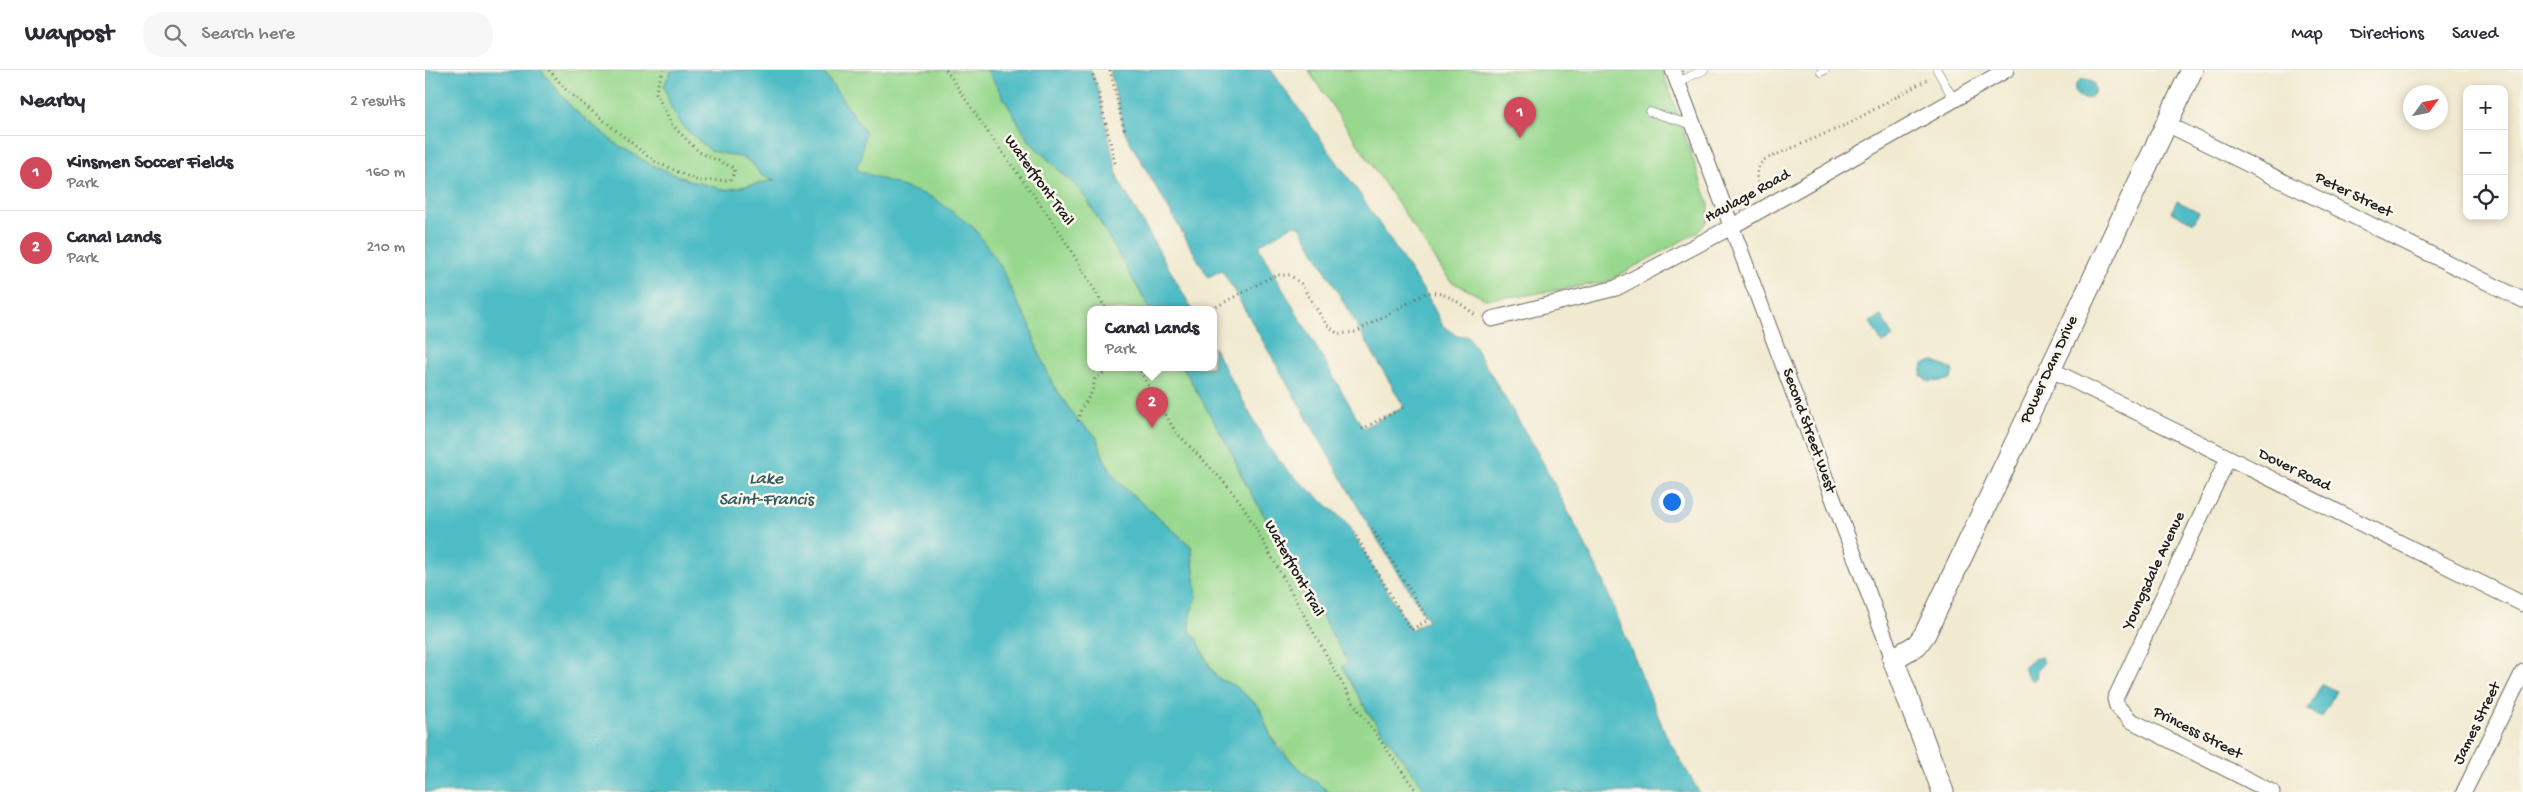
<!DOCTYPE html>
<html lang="en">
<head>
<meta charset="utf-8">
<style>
	body { margin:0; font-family:"Gochi Hand",sans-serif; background:#f7f7f7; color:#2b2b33 }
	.controls { position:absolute; right:15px; top:15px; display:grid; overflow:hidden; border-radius:10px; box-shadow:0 2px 8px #0003 }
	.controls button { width:45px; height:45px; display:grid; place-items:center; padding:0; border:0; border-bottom:1px solid #e1e1e2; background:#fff; color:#2b2b33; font:25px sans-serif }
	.compass { position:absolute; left:1978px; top:15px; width:45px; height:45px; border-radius:50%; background:#fff; box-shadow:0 2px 8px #0003; rotate:57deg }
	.you { position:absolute; left:1246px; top:431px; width:18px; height:18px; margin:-12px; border:4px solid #fff; border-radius:50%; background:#1a73e8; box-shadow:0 0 0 8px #1a73e833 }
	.badge { display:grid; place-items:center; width:32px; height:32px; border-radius:50%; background:#d1495b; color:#fff; font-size:16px; font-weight:700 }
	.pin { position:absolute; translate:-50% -41px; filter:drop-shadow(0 1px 2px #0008) }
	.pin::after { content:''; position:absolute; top:26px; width:18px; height:15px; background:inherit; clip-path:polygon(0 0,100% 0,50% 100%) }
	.popup { position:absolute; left:662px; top:236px; width:130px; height:65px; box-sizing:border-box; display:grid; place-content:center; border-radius:10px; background:#fff; filter:drop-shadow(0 1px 4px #0005); font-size:16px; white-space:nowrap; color:#7c7c81 }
	.popup b { font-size:19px; color:#2b2b33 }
	.popup::after { content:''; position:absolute; left:50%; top:100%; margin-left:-10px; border:10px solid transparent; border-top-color:#fff }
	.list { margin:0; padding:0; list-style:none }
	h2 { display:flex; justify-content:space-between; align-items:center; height:65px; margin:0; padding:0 20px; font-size:21px }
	h2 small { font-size:16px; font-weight:400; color:#7c7c81 }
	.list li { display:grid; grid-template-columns:32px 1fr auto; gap:15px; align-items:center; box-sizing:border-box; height:75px; padding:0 20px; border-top:1px solid #e1e1e2 }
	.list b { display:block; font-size:19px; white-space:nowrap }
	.list p { margin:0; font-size:16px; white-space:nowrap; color:#7c7c81 }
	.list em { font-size:16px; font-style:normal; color:#7c7c81 }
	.icon { flex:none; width:28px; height:28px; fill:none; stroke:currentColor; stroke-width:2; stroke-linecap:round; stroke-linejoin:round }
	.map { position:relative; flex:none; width:2098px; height:722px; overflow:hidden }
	header { display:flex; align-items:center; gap:30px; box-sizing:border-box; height:70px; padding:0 25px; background:#fff; border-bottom:1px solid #e1e1e2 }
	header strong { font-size:24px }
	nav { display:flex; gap:28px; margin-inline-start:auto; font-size:18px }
	.search { width:350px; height:45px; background:#f7f7f7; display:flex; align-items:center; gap:12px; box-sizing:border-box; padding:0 18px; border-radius:20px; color:#7c7c81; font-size:19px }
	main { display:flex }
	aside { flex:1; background:#fff }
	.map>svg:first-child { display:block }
</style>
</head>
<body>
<header>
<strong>Waypost</strong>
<div class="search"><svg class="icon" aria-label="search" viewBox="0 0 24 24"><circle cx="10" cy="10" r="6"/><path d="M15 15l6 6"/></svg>Search here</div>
<nav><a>Map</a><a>Directions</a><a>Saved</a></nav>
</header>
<main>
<aside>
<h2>Nearby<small>2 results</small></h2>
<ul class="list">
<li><span class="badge">1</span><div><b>Kinsmen Soccer Fields</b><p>Park</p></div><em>160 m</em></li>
<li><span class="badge">2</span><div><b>Canal Lands</b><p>Park</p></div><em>210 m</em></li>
</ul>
</aside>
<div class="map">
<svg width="2098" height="722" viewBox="0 0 2098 722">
	<rect width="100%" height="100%" fill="#fbf7ec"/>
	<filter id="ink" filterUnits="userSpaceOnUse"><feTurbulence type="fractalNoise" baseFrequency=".02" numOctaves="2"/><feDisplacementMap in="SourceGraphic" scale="10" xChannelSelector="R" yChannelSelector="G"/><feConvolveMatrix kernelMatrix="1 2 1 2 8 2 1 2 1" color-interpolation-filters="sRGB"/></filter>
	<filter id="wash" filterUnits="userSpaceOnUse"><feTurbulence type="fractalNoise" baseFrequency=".0096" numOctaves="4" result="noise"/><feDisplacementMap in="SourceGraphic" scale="20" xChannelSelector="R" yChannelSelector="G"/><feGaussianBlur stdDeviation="1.12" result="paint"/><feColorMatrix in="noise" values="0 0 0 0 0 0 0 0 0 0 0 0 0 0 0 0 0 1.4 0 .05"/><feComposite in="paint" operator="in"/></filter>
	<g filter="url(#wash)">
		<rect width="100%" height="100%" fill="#f1ead1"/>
		<path fill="#98d88e" stroke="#5a7a55" d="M116,0H247L239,15L286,81L316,87L327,93L336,105L351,111L301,120L266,111L227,95L191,74L148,39Z
			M397,0H562L604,71L655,120L663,131L725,239H666V297H758L808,385L817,407L923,592L917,596L942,641L1002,722H904L874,699L846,667L834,637L810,616L794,609L786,598L772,569L765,561V544L772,527L766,476L693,412L679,389L671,366L651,349L627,313L610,273L605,254L593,234L432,100L407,18Z
			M883,0H1237L1284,135L1283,150L1273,162L1181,212L1102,225L1060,229L1025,211Z"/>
		<path fill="#4ebcc5" stroke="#356c70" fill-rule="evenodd" d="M0,0H116L148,39L191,74L227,95L266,111L301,120L350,110L336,105L327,93L316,87L286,81L259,58L246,38L239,15L247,0H397L440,62L436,89L432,95V100L509,128L549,158L575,195L593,234L605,254L610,273L627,313L651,349L671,366L679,389L693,412L766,476L772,527L765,544V561L772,569L785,598L794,609L810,616L834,637L846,667L855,680L874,699L904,722H0Z
			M562,0H666L673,20L693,109L767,239H725L663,131L655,120L604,71Z
			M685,0H846L932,120L1004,229L1018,256L1032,266H1043L1114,385L1174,502L1241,665L1274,722H1002L942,641L917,596L923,592L817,407L808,385L758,297H788V277L844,378L865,403L921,452L986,560L1003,550L944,456L797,200L783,207L700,63ZM868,155L875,156L877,160L979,337L938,358L834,178L836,174Z
			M1650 19a10 10 0 1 1 20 0a10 10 0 1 1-20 0Z
			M1752,131L1774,142L1769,153L1746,142Z
			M1456,246L1468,267L1457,273L1445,252Z
			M1508,291L1528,300L1526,310L1504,312L1496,305L1498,294Z
			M1612,587H1616L1619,592L1612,600L1611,608L1608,611L1602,606L1599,596Z
			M1897,614L1911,621L1897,647L1883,640Z"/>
	</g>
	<g filter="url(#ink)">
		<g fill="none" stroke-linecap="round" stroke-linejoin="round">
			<g stroke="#67645b" stroke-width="9">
				<path id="lane" d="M1512,0L1529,30
					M1396,2L1400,0
					M1253,12L1279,0
					M1225,42L1268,55"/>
			</g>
			<g stroke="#67645b" stroke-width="17">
				<path id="street" d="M1248,0L1468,589
					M1742,54L2098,230
					M1067,249L1191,218L1306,157L1581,0
					M1625,299L2098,534
					M1803,388L1690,629L1692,636L1705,650L1847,722
					M2039,722L2098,602"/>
			</g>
			<g stroke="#67645b" stroke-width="23">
				<path id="secondary" d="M1518,722L1468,589L1492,575L1500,564L1767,0"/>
			</g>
			<path stroke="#67645b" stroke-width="3" stroke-dasharray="1 4" stroke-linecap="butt" d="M124,0L142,21L229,91L273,111L305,110L310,103L309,98L274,82L247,55L231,23L232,16L239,0
				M521,0L562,61L633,159L681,239
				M666,0L673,20L690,93
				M685,0L700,63
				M1336,122C1331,110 1329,99 1339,90L1423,54L1505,8
				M787,239L850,205H865L876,214L901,254L913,264L931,262L1001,223C1021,220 1037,235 1052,246
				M713,297L750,361L799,412L817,434L927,631L992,722
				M653,351L656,339L667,322L670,309L686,297
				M937,359L979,337
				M931,466L986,560L1003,550L947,458"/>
			<use href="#lane" stroke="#fff" stroke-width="8"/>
			<use href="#street" stroke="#fff" stroke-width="15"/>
			<use href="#secondary" stroke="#fff" stroke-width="21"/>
		</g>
	</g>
	<g text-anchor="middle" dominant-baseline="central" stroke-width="5" stroke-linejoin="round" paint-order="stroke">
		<g font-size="16" fill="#1c1c1c" stroke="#fbf7ec">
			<text transform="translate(613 111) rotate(54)">Waterfront Trail</text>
			<text transform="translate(1928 126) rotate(26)">Peter Street</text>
			<text transform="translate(1323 127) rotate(-29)">Haulage Road</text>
			<text transform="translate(1625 300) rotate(-65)">Power Dam Drive</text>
			<text transform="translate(1383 361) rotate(70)">Second Street West</text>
			<text transform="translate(1869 401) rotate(26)">Dover Road</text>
			<text transform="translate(868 499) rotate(61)">Waterfront Trail</text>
			<text transform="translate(1730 501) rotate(-65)">Youngsdale Avenue</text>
			<text transform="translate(2053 654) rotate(-64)">James Street</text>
			<text transform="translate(1772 664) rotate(27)">Princess Street</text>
		</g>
		<g font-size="18" font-style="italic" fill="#305c60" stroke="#fbf7ec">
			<text x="341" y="409">Lake<tspan x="341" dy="21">Saint-Francis</tspan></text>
		</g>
	</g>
</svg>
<div class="controls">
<button>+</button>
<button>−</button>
<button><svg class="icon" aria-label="locate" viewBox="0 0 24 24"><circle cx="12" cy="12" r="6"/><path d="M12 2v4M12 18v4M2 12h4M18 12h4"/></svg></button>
</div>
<svg class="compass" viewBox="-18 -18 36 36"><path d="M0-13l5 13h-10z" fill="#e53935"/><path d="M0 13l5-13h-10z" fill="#7c7c81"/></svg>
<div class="you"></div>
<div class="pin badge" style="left:1095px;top:68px">1</div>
<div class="pin badge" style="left:727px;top:358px">2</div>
<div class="popup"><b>Canal Lands</b>Park</div>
</div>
</main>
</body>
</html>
